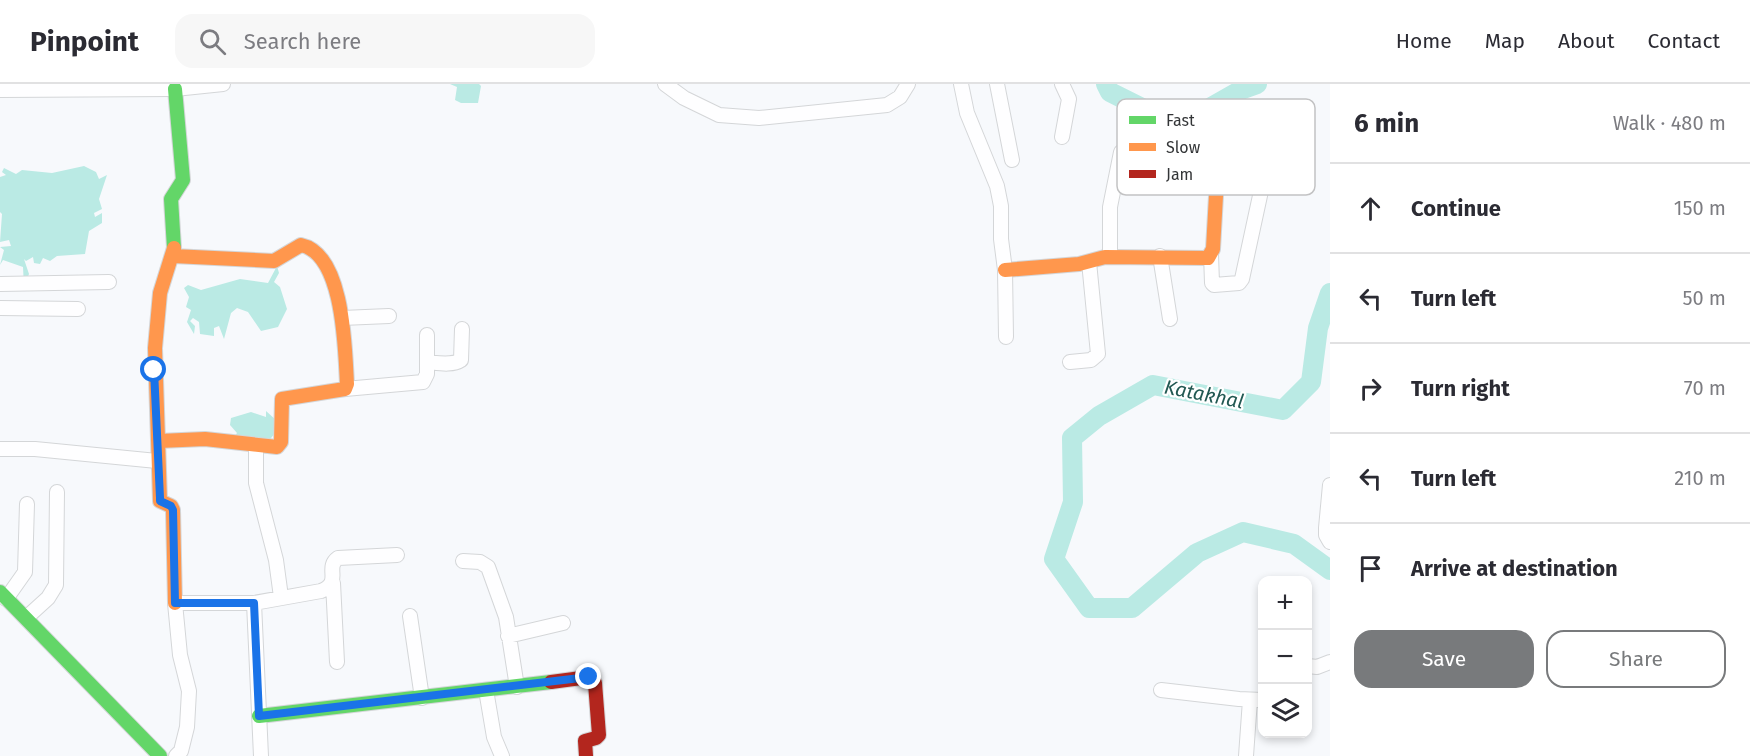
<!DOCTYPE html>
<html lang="en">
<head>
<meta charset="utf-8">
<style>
	body { margin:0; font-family:"Fira Sans",sans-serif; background:#f7f7f7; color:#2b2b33 }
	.controls { position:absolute; right:18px; bottom:18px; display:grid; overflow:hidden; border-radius:12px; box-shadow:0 3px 9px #0003 }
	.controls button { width:54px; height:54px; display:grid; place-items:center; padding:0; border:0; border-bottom:2px solid #e1e1e2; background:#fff; color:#2b2b33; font:30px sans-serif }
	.stop { position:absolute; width:18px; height:18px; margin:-14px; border:4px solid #1a73e8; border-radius:50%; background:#fff }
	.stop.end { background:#1a73e8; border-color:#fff; box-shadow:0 2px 6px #0008 }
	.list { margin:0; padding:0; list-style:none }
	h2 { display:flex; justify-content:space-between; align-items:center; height:78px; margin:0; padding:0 24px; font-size:26px }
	h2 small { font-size:20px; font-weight:400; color:#7c7c81 }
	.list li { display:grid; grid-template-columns:39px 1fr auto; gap:18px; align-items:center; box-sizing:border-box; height:90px; padding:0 24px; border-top:2px solid #e1e1e2 }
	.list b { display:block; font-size:22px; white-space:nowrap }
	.list em { font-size:20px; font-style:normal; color:#7c7c81 }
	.actions { display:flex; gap:12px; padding:18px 24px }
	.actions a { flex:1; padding:14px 0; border:2px solid #787a7c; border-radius:18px; text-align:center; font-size:21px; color:#787a7c }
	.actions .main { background:#787a7c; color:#fff }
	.icon { flex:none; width:33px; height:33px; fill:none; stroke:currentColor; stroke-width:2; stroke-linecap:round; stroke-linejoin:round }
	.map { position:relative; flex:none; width:1330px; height:672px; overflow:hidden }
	header { display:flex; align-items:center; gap:36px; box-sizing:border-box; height:84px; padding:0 30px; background:#fff; border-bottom:2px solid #e1e1e2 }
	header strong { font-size:28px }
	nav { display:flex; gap:33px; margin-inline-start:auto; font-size:21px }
	.search { width:420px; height:54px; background:#f7f7f7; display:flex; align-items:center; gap:15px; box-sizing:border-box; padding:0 21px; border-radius:18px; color:#7c7c81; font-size:22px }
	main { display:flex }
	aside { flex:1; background:#fff }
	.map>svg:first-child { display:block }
</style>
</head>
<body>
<header>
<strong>Pinpoint</strong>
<div class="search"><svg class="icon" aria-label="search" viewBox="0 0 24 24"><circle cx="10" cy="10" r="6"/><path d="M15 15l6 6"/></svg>Search here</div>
<nav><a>Home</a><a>Map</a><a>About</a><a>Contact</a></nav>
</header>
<main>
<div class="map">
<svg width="1330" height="672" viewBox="0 0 1330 672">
	<rect width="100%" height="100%" fill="#f7f9fc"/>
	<path fill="#baeae4" d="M450,0H479L481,2L478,19H461L455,16L457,3Z
		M84,82L96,88L99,95L107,91L99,115L102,125L94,129L95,133L102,129V139L89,147L85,170L57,172L50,177L43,174L40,180L34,179L33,173L26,177L24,175L29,190L24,203L23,183L3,176L0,181L4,166L0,163L11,162L9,156L0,158L2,130L0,128V93L6,91L2,88L4,84L16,90L22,86L52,89Z
		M277,182L279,189L274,198L280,203L287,225L278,243L261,247L248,228L237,224L231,229L224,255L219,242L214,244V252L200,250L199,238L193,234L190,237L195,242L194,250L187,238L191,226L186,223L189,213L184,204L188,201L201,206L240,195L268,199Z
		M266,327L276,336L275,349L268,358L233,355L237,349L230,341L231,334L251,328L266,333Z"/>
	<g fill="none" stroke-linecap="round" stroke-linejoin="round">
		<path stroke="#baeae4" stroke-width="20" d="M1106,0L1110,8L1178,42L1243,5L1257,0
			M1330,209L1318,244L1311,298L1283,326L1153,301L1099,332L1072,354L1073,418L1054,475L1089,524H1132L1197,469L1243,448L1294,460L1330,486"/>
		<g stroke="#d4d6d8" stroke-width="16">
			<path id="street" d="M665,0L684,14L719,31L759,34L887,21L900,13L908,0
				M961,0L967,29L997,102L1001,122V155L1005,186L1006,253
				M997,0L1012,76
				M0,6L175,5L223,0
				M1062,53L1069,15L1062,0
				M1211,170L1212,199L1214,201L1239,199L1242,195L1261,107
				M1160,172L1170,235
				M1110,173V123L1121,68
				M0,200L109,198
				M0,224L78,225
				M342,234L389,232
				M427,278C438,279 452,282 461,276L462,245
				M1070,278L1091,276L1098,270L1089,178
				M345,305L423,298L427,290V251
				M256,361V399L276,476L281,513
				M0,365H35L157,377
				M1330,401L1326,444V451L1330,458
				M463,477L480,478L488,483L506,533L517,603
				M333,499L337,578
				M6,515L25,488L27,420
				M254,519L261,672
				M410,532L422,614
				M26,534L48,514L56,501L57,408
				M508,552L563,539
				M1308,582L1317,583L1330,578
				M486,606L494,653L502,672
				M1161,606L1239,615L1262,616
				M176,672L181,667L187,643L189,607L180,571L175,519H254L321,507C343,498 324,484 338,474L397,471
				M1246,672L1250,616"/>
		</g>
		<g stroke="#d4d6d8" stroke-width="16">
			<path id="fast" d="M174,164L171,115L183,96L175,5
				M0,508L160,672
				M259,632L551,598"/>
		</g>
		<g stroke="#d4d6d8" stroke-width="16">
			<path id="slow" d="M174,164L160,209L155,264L160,417L171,422L173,426L175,519
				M1005,186L1079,180L1105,173L1208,174L1213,165L1217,94
				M159,357L205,355L277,363L281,358L282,315L345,305L347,300C345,265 344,170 301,161L274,177L173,172"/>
		</g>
		<g stroke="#d4d6d8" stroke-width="16">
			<path id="jam" d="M551,598L589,593L595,599L599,651L596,654L585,657L586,672"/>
		</g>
		<use href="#street" stroke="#fefeff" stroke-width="14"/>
		<use href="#fast" stroke="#63d668" stroke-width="14"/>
		<use href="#slow" stroke="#ff974d" stroke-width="14"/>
		<use href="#jam" stroke="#b3261e" stroke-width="14"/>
	</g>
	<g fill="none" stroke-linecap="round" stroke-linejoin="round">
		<path stroke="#1a73e8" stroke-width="8" d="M154,286L160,414V417L171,422L173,426L175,519H254L259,632L589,593"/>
	</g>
	<g text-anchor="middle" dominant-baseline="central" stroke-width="4.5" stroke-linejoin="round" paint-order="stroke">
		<g font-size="20" font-style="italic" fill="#215852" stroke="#fff">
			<text transform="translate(1204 310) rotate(11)">Katakhal</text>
		</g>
	</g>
	<rect x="1117" y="15" width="198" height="96" rx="9" fill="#fff" stroke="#c2c2c3" stroke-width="1.5"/>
	<rect x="1129" y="32" width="27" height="8" fill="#63d668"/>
	<rect x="1129" y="59" width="27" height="8" fill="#ff974d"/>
	<rect x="1129" y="86" width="27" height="8" fill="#b3261e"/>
	<g font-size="16" fill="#333537">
		<text x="1166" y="42">Fast</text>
		<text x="1166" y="69">Slow</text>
		<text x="1166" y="96">Jam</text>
	</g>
</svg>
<div class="controls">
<button>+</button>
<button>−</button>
<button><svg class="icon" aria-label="layers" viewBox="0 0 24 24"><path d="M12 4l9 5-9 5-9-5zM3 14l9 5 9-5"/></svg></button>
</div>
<div class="stop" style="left:154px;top:286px"></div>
<div class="stop end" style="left:589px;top:593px"></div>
</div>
<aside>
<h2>6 min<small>Walk · 480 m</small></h2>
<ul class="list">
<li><svg class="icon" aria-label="ahead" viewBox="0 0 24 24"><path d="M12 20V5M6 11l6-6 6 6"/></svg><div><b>Continue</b></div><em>150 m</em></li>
<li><svg class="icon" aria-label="left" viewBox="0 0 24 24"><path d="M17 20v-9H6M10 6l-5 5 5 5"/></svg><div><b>Turn left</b></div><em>50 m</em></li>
<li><svg class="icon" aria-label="right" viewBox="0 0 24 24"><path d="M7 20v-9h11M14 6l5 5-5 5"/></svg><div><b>Turn right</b></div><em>70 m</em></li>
<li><svg class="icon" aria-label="left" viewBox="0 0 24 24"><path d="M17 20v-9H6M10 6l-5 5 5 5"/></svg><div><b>Turn left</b></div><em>210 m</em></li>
<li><svg class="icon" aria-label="arrive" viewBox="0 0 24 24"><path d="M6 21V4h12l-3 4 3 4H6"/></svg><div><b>Arrive at destination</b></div></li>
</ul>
<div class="actions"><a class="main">Save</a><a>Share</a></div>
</aside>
</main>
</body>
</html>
